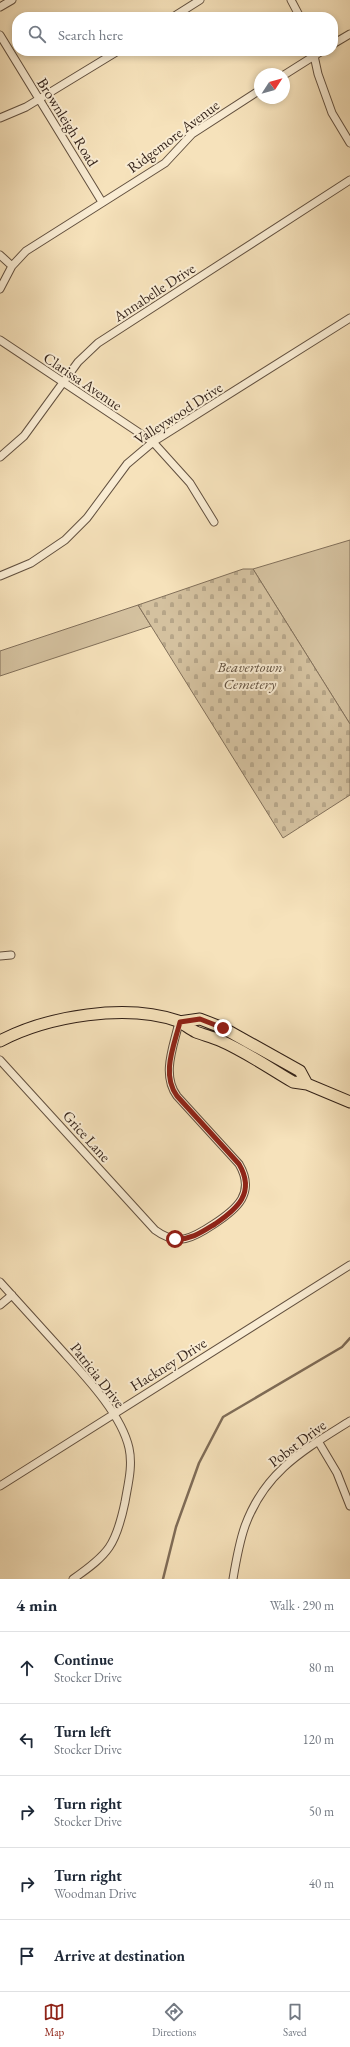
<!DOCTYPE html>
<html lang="en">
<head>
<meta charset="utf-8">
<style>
	body { margin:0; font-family:"EB Garamond",serif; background:#f6f6f7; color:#1f2937 }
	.compass { position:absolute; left:254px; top:68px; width:36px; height:36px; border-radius:50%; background:#fff; box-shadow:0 2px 6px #0003; rotate:54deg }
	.stop { position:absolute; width:12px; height:12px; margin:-9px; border:3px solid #8f2418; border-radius:50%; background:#fff }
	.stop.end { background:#8f2418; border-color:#fff; box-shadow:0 1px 4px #0008 }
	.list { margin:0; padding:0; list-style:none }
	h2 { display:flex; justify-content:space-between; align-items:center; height:52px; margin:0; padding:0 16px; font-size:17px }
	h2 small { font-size:13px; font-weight:400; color:#747a83 }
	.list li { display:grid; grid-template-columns:26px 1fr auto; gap:12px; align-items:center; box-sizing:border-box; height:72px; padding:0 16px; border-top:1px solid #e0e1e3 }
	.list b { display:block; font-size:15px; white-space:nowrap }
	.list p { margin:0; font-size:13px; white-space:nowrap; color:#747a83 }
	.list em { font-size:13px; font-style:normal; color:#747a83 }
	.icon { flex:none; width:22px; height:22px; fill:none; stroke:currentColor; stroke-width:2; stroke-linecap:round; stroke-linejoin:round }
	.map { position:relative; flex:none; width:350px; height:1579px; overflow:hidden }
	.search { position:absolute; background:#fff; box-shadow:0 2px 6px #0003; left:12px; right:12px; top:12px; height:44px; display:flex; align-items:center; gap:10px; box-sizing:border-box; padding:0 14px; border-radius:16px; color:#747a83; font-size:15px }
	.sheet { height:412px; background:#fff }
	nav { display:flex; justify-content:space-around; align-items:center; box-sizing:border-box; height:56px; border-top:1px solid #e0e1e3; background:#fff; font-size:11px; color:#747a83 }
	nav a { display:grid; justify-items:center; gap:2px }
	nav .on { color:#8f2418 }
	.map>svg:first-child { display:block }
</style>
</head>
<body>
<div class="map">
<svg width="350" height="1579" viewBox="0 0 350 1579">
	<defs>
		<pattern id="cemetery-stones" width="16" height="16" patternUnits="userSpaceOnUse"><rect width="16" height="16" fill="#d4c19f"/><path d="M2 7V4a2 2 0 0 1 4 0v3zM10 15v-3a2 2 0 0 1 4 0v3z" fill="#b6a588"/></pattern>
	</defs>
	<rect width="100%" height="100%" fill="#f6e2bb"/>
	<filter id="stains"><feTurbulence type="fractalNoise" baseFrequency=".005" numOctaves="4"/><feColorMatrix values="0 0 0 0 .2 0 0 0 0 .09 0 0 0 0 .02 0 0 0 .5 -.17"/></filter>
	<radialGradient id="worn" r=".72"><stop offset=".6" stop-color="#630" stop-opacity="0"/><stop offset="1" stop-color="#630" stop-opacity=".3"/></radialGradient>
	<path fill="#d4c19f" stroke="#82705a" d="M350,540V724L253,569Z
		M138,605L151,626L0,676V651Z"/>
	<path fill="url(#cemetery-stones)" stroke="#82705a" d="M243,569H253L350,724V795L283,838L138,605Z"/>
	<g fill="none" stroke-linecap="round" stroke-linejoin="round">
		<path stroke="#7f6c57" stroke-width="2.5" d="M163,1579L176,1527L199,1463L223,1417L342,1347L350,1338"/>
		<g stroke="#62503f" stroke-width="9">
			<path id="street" d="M291,0L300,17
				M0,7L12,0
				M173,17L200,0
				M0,35L102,202
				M333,44L350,34
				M313,51L318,74L332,113L350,143
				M284,75L322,51
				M0,118L26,107L118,51
				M0,255L12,266
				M0,289L12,266L26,251L165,163L192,134L260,90
				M0,340L153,442L190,483L214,522
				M0,457L24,436L78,362L98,343L350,180
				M0,576L31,563L65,540L87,518L127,464L153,442L350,318
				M0,956L11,955
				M0,1060L155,1230C178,1247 193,1238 214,1224C237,1209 256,1193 239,1164L177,1096C161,1074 174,1046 179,1022
				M0,1282C19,1303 38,1324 57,1345C81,1372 121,1412 129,1448C133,1466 128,1484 125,1502C116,1545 109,1554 73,1579
				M0,1305L12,1295
				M318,1441L337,1473L350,1506
				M0,1486L350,1265
				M233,1579C236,1561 239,1543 245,1526C265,1471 304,1450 350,1421"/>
		</g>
		<g stroke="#301f16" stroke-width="13">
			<path id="primary" d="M179,1022L200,1019L223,1028L300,1071L307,1084
				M0,1041C48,1016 126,1003 178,1021C184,1024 190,1029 196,1032C204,1035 212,1037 219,1040C245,1051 269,1068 293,1082L307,1084L350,1102"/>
		</g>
		<use href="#street" stroke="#f9ecd3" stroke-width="7"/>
		<use href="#primary" stroke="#f6e2bb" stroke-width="11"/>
	</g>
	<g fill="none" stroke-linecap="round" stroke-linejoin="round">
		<path stroke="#8f2418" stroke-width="5" d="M175,1239C191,1240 202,1232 215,1224C237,1209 256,1193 239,1164L177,1096C161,1074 174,1046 180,1022L200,1019L223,1028"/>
	</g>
	<g text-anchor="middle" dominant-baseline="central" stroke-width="4" stroke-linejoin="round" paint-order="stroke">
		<g font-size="15" fill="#301f16" stroke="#f9ecd3">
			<text transform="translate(68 122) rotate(58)">Brownleigh Road</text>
			<text transform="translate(173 136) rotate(-37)">Ridgemore Avenue</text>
			<text transform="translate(154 292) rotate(-33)">Annabelle Drive</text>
			<text transform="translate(83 381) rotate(34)">Clarissa Avenue</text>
			<text transform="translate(178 413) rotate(-33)">Valleywood Drive</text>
			<text transform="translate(87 1136) rotate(48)">Grice Lane</text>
			<text transform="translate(168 1364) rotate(-32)">Hackney Drive</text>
			<text transform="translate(98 1375) rotate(52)">Patricia Drive</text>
			<text transform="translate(297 1443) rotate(-37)">Pobst Drive</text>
		</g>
		<g font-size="15" font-style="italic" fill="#61503f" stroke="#f9ecd3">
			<text x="250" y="666">Beavertown<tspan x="250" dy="17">Cemetery</tspan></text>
		</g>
	</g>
	<rect width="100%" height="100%" filter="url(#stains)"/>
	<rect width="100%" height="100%" fill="url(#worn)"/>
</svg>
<svg class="compass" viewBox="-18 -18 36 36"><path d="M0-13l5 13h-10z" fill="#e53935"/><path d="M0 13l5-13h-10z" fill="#747a83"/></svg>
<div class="stop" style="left:175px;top:1239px"></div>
<div class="stop end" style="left:223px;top:1028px"></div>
<div class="search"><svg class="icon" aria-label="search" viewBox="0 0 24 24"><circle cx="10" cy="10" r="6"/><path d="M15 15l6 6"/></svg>Search here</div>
</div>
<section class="sheet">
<h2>4 min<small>Walk · 290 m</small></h2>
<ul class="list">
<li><svg class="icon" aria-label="ahead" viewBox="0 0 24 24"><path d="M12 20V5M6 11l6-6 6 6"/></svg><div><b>Continue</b><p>Stocker Drive</p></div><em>80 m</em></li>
<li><svg class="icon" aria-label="left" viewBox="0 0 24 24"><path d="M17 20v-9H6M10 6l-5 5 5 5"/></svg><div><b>Turn left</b><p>Stocker Drive</p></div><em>120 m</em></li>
<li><svg class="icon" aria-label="right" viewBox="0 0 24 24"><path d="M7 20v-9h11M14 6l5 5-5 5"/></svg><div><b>Turn right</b><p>Stocker Drive</p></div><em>50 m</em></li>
<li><svg class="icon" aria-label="right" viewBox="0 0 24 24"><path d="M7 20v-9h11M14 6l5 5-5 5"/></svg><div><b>Turn right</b><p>Woodman Drive</p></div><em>40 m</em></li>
<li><svg class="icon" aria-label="arrive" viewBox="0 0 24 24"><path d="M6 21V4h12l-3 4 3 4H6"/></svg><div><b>Arrive at destination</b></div></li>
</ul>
</section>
<nav>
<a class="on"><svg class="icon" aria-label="map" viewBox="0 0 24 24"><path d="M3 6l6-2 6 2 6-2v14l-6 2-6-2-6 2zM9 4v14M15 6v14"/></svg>Map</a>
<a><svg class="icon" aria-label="directions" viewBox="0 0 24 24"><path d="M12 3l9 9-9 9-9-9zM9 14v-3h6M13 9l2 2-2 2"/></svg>Directions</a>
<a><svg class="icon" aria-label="saved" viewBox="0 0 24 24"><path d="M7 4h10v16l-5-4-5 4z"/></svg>Saved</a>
</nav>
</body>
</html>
